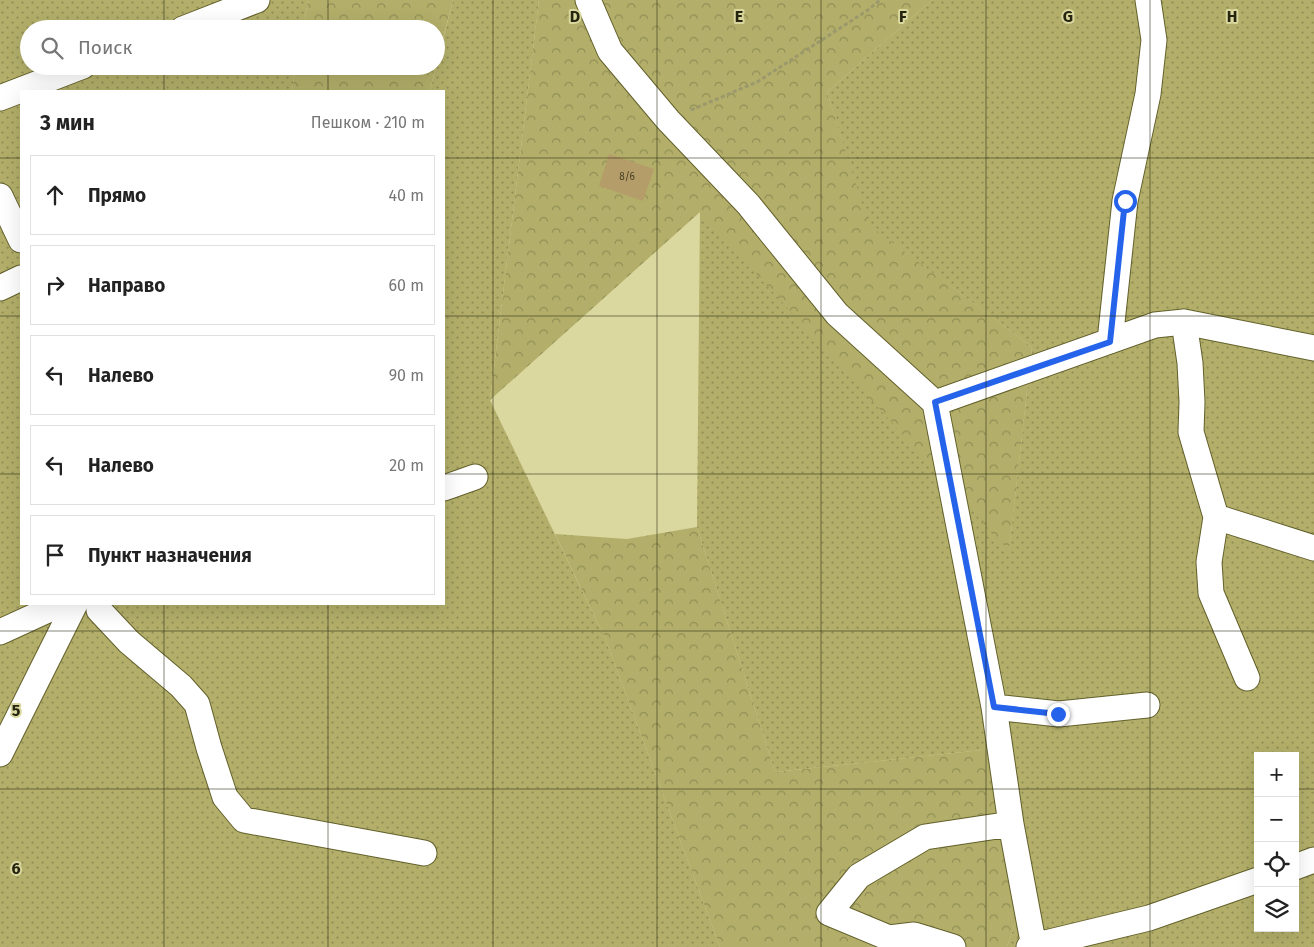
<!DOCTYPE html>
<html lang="ru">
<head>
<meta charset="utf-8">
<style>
	body { margin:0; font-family:"Fira Sans",sans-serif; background:#f6f6f6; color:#222 }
	.controls { position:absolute; right:15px; bottom:15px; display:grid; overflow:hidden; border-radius:0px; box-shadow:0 5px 20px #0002 }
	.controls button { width:45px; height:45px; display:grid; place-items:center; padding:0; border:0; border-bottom:1px solid #e0e0e0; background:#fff; color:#222; font:25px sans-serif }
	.stop { position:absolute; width:15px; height:15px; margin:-11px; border:4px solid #2563eb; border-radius:50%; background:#fff }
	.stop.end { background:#2563eb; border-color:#fff; box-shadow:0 1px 5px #0008 }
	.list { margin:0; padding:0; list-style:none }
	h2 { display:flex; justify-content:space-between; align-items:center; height:65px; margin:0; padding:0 20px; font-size:21px }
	h2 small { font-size:16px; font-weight:400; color:#767676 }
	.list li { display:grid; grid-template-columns:32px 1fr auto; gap:15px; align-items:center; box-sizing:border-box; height:80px; margin:0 10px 10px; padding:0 10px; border:1px solid #e0e0e0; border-radius:0px }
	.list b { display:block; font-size:19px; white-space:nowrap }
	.list em { font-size:16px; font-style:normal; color:#767676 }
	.icon { flex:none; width:28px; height:28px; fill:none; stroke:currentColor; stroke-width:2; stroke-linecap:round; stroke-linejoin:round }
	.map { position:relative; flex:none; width:1314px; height:947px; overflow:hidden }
	.search { position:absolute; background:#fff; box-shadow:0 5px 20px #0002; left:20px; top:20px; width:425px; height:55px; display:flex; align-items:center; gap:12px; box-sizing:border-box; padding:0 18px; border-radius:28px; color:#767676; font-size:19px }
	.panel { position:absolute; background:#fff; box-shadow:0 5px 20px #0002; left:20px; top:90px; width:425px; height:515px; border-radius:0px }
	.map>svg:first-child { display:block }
</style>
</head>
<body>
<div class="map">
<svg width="1314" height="947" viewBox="0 0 1314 947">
	<defs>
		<pattern id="grass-dots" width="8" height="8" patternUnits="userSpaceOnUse" patternTransform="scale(1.25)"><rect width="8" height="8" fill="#b3af6a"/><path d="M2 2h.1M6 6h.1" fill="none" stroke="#918e56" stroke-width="1.8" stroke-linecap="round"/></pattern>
		<pattern id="forest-crowns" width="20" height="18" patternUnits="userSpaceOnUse" patternTransform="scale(1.25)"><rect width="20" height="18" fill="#b3af6a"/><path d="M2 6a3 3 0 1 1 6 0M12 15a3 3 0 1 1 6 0" fill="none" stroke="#918e56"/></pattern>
	</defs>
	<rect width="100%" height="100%" fill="#dad79f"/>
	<path fill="url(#grass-dots)" fill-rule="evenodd" d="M0,0H308L303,29H29V66H296L292,91H21V604H444V91H430L453,0H539L490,400L605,638L720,947H0Z
		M932,0H1314V947H1007L1018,915L1001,748L775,772L697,527L700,211L1009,550L1032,347L868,225L827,92ZM1258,756H1295V928H1258Z"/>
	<path fill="url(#forest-crowns)" d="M308,0H453L436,65V29H303Z
		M539,0H932L827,92L869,225L1032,347L1009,551L700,212L490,400Z
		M296,66H436L430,91H292Z
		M697,527L775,772L1001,748L1018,915L1007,947H720L605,638L555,534L627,539Z"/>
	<path fill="#b59d6a" d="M609,154L654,169L643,201L599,186Z"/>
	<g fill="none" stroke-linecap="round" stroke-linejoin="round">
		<g stroke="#63602b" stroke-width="27">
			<path id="minor" d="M588,0L610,51L668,120L748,204L837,314L935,403L1155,325L1184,322L1314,348
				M183,29L257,0
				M0,98L83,66
				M0,196L21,240
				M0,288L21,278
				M1184,322L1190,363L1192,402L1191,432L1216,517L1209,562L1211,593L1247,678
				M1110,341L1125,201L1148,94L1154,40L1148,0
				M935,403L994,707L1011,824L1034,947
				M444,488L475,477
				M1216,517L1314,548
				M99,610L129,642L181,686L197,704L209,748L225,797L244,820L424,853
				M0,632L61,604
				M994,707L1059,714L1147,705
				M0,754L75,604
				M1295,867L1314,860
				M953,947L914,935L889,938L829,913L859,876L925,837L1011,824
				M1029,947L1149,918L1258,880"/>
		</g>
		<path stroke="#9b996c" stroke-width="3" stroke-dasharray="4 2.5" stroke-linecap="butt" d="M691,110L757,82L868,10L880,0"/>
		<use href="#minor" stroke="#fff" stroke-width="25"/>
	</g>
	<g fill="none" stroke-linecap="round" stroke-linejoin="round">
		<path stroke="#2563eb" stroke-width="6" d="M1058,714L994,707L935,402L1110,342L1125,201"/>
	</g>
	<path fill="none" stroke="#26250f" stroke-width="1" stroke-opacity="0.55" d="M164,0V29M328,0V29M493,0V947M657,0V947M821,0V947M986,0V947M1150,0V947M164,66V91M328,66V91M0,158H21M444,158H1314M0,316H21M444,316H1314M0,474H21M444,474H1314M164,604V947M328,604V947M0,631H1314M0,789H1258M1295,789H1314"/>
	<g text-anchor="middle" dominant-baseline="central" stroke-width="4" stroke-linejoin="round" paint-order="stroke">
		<g font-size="10" fill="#4a4326">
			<text x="627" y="177">8/6</text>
		</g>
	</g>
	<g font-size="16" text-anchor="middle" font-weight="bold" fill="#26250f" stroke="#dad79f" stroke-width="4" stroke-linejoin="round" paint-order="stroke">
		<text x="575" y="22">D</text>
		<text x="739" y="22">E</text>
		<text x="903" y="22">F</text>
		<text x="1068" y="22">G</text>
		<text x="1232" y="22">H</text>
		<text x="16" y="716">5</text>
		<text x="16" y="874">6</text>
	</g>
</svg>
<div class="controls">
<button>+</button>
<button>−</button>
<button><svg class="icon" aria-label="locate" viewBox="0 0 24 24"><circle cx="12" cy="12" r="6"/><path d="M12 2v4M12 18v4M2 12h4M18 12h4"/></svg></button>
<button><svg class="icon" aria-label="layers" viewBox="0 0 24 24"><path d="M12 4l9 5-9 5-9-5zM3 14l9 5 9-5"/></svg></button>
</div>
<div class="stop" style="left:1125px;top:201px"></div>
<div class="stop end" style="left:1058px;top:714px"></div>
<div class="search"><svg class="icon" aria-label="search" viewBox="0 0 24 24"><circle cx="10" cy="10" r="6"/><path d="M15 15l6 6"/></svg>Поиск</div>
<section class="panel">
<h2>3 мин<small>Пешком · 210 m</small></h2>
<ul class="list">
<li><svg class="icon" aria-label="ahead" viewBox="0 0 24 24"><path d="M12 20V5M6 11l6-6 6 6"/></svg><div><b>Прямо</b></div><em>40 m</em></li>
<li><svg class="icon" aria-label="right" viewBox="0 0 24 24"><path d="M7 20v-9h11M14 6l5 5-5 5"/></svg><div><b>Направо</b></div><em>60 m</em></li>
<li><svg class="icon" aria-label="left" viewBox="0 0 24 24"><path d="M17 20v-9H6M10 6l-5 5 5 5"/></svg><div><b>Налево</b></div><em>90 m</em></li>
<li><svg class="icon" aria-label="left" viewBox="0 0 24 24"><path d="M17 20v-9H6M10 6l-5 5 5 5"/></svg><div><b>Налево</b></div><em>20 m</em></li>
<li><svg class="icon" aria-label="arrive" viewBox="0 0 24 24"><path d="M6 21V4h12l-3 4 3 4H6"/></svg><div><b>Пункт назначения</b></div></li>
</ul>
</section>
</div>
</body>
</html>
